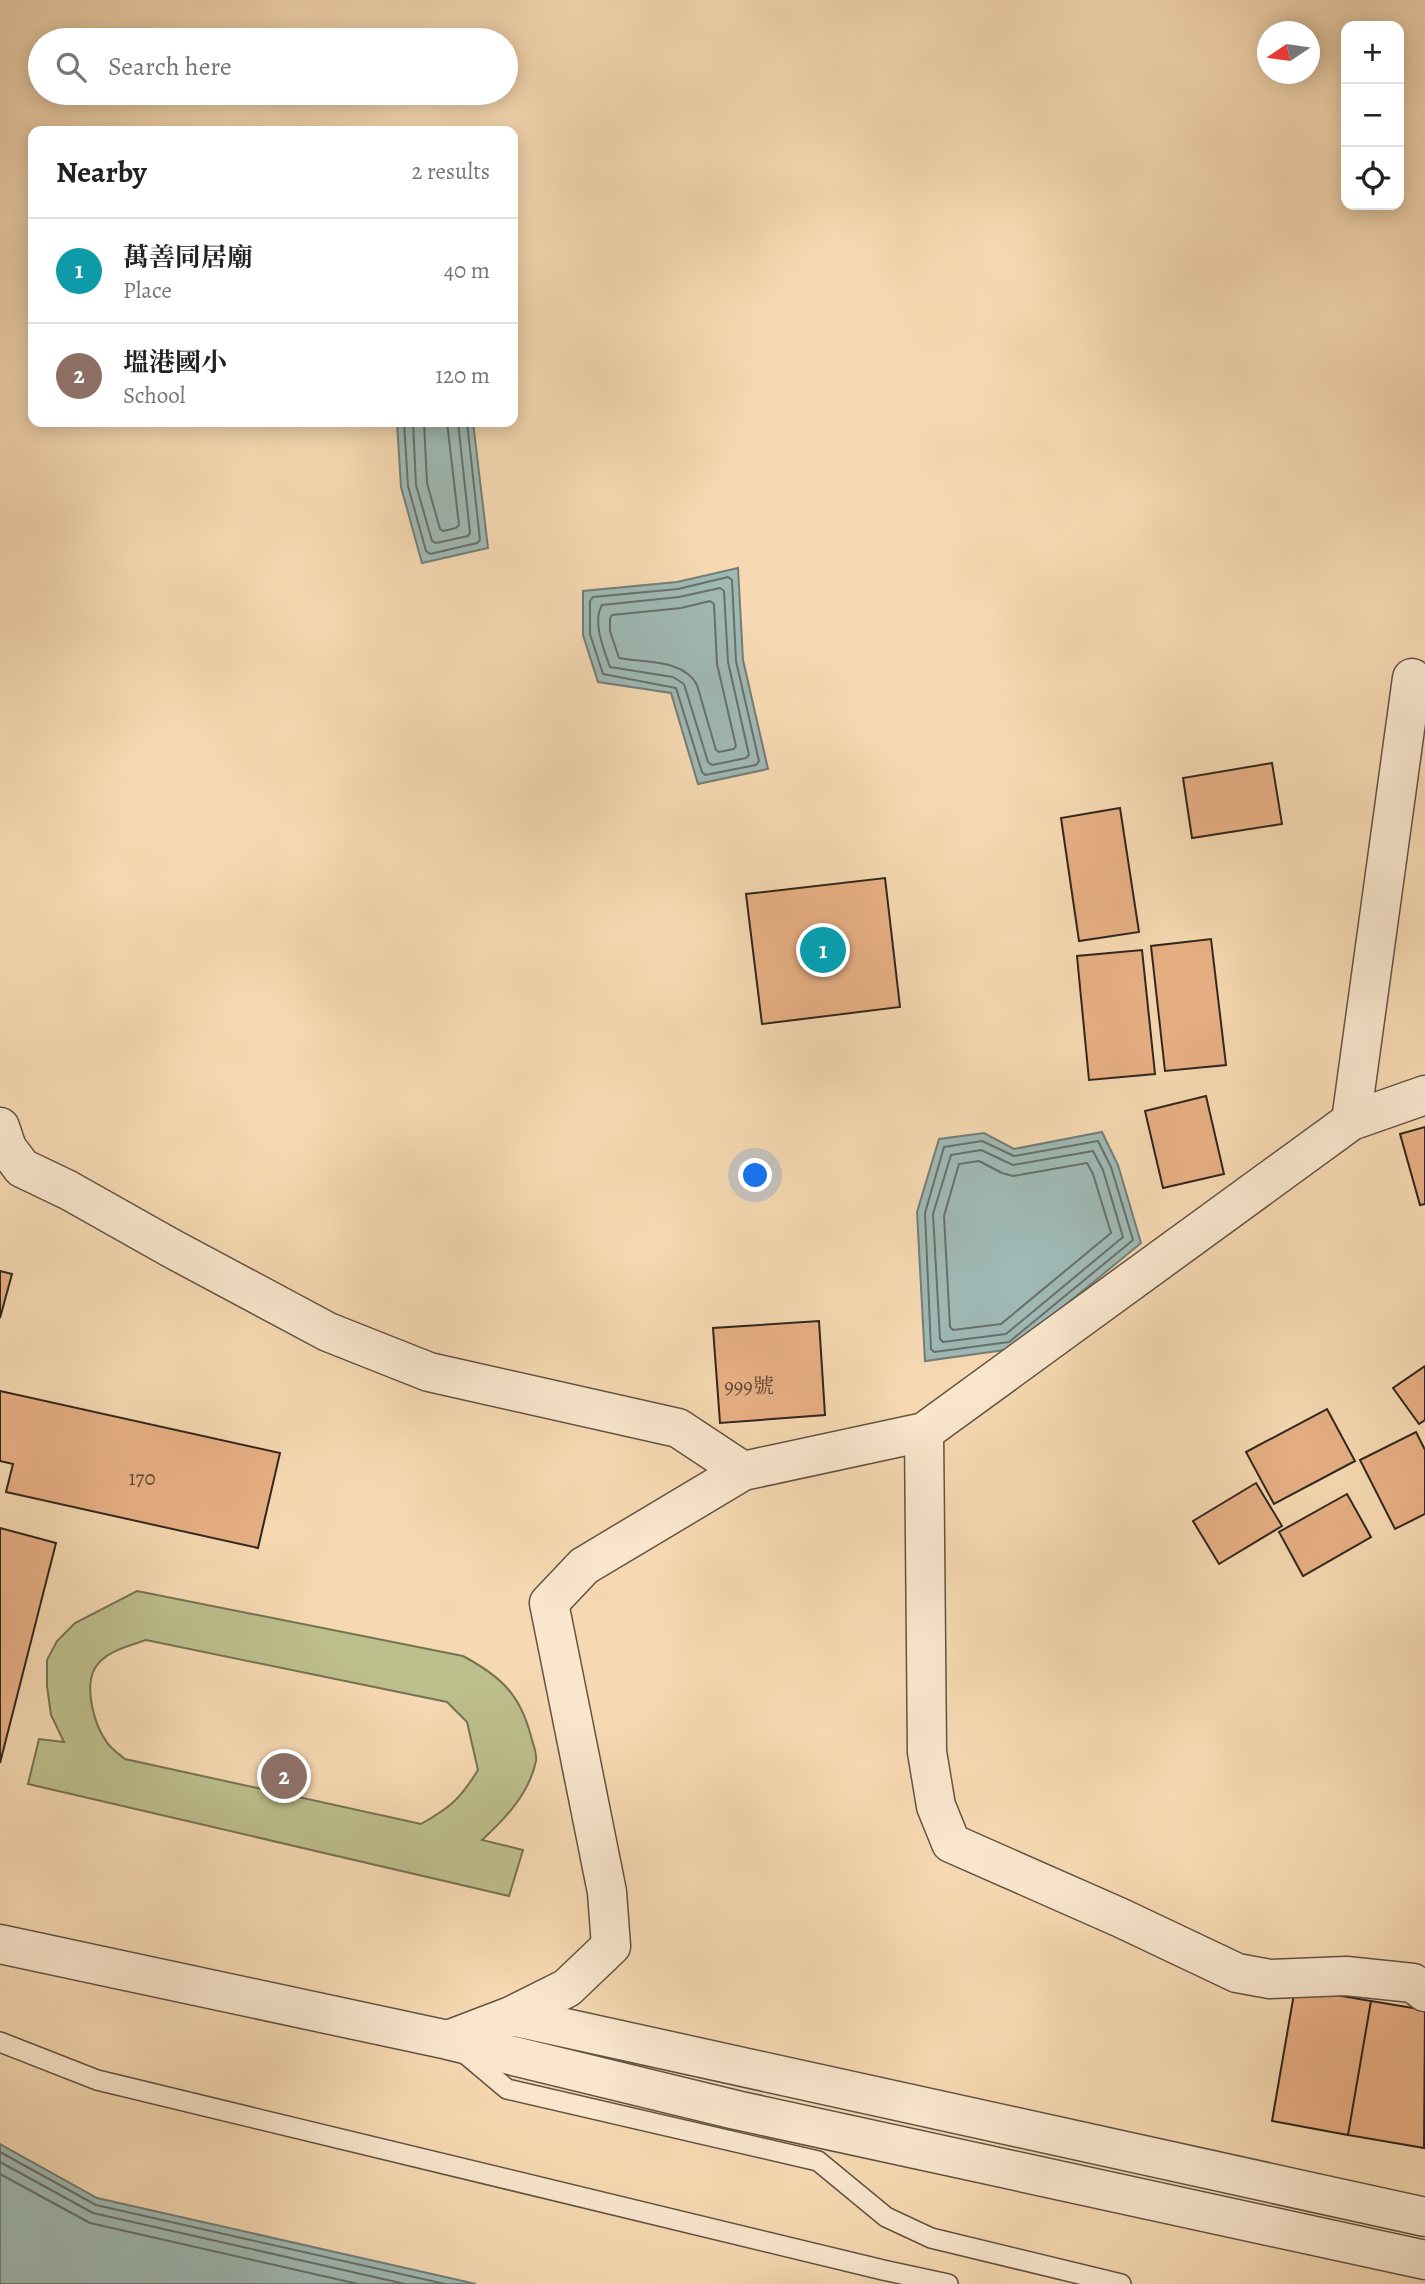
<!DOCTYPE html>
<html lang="en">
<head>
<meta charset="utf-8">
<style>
	body { margin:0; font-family:Alegreya,"Noto Serif TC",serif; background:#f6f6f6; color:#222 }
	.controls { position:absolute; right:21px; top:21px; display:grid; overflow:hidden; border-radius:14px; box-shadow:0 4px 18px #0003 }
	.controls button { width:63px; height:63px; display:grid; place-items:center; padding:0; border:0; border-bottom:2px solid #e0e0e0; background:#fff; color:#222; font:35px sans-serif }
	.compass { position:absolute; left:1257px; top:21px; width:63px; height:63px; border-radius:50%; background:#fff; box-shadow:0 4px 18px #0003; rotate:257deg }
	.you { position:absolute; left:756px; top:1176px; width:24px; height:24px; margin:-18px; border:5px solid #fff; border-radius:50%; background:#1a73e8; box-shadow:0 0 0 10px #1a73e833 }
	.badge { display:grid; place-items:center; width:46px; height:46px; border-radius:50%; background:#b45309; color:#fff; font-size:23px; font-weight:700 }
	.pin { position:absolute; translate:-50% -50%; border:4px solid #fff; box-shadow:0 2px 7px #0006 }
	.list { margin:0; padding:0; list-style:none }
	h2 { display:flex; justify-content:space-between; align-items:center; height:91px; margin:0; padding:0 28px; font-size:30px }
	h2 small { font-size:23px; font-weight:400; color:#767676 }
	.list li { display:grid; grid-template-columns:46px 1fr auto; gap:21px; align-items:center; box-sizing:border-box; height:105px; padding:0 28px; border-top:2px solid #e0e0e0 }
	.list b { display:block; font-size:26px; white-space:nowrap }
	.list p { margin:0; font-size:23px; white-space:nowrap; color:#767676 }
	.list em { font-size:23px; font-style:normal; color:#767676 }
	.icon { flex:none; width:38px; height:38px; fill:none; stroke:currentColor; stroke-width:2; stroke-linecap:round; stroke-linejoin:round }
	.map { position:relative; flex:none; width:1425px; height:2284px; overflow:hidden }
	.search { position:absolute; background:#fff; box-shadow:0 4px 18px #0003; left:28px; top:28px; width:490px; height:77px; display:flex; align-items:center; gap:18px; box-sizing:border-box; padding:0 24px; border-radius:38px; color:#767676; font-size:26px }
	.panel { position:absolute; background:#fff; box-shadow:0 4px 18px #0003; left:28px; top:126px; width:490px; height:301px; border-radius:14px }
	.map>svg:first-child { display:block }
</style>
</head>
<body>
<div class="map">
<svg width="1425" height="2284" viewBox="0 0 1425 2284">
	<rect width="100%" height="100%" fill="#f6d9b2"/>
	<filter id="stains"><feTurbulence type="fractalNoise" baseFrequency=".00286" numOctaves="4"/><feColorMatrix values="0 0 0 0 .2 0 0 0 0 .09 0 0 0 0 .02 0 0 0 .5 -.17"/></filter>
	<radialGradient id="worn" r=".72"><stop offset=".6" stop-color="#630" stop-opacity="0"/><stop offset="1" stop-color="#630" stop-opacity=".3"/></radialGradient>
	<path fill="#bdbf8c" stroke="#767255" stroke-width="2" fill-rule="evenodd" d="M137,1591L463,1656C502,1677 521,1695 532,1740C534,1746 537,1755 536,1761C529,1794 505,1819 482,1840L523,1850L509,1896L28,1784L39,1739L64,1742L51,1715L47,1686V1660L57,1641L75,1623ZM146,1640L447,1702L467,1722L478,1770C460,1799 451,1807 421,1824L125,1759C119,1754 110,1748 106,1741C94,1724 84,1687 95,1668C105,1651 129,1646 146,1640Z"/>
	<path fill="#9fb9b5" stroke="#737e79" stroke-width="2" d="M473,422L488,548L422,563L401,487L397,423Z
		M738,568L743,660L768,769L698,784L671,693L598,682L583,635V591L677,582Z
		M1102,1132L1118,1165L1141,1243L1012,1349L925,1361L917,1212L939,1139L984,1133L1014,1149Z
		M0,2144L97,2198L476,2284H0Z"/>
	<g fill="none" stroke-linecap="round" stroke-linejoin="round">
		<path stroke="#68706a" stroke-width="2" d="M404,422L408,486L426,551L430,554L477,543L480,540L467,422
			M413,422L416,485L432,541L436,543L468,536L470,533L458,422
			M424,422L427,483L440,529L443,531L456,528L459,525L447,422
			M728,577L732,580L736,661L759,761L756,765L705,775L702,772L676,688L603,674L590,634V601L593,597L678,589Z
			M720,588L724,591L728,662L749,755L746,758L712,765L708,762L684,684L673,677L610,667C604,650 592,622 602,605L679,597Z
			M710,601L714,604L717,664L736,746L734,749L719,752L716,750L697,685C684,659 644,663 619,658L610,631V618L612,615L681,608Z
			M982,1141L1014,1156L1098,1141L1111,1167L1133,1240L1009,1342L934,1352L931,1349L925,1213L944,1147Z
			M981,1150L1013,1165L1093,1151L1103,1170L1123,1237L1006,1334L943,1342L940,1339L933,1214L951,1155Z
			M979,1161L1002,1173L1013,1176L1087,1163L1093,1174L1111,1233L1001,1324L953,1330L950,1327L944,1216L959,1164Z
			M0,2152L96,2205L445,2284
			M0,2162L93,2213L405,2284
			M0,2174L90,2223L358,2284"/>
	</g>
	<path fill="#e8b085" stroke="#30261e" stroke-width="2" d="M1272,763L1282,824L1192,838L1183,778Z
		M1120,808L1139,932L1079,941L1061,818Z
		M885,878L900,1007L762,1024L746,894Z
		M1211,939L1226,1065L1165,1071L1151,946Z
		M1142,950L1155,1074L1089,1080L1077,956Z
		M1206,1096L1224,1174L1163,1188L1145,1111Z
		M1425,1127V1204L1420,1205L1400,1134Z
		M0,1271L12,1274L0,1318Z
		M819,1321L825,1415L720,1423L713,1328Z
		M1425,1366V1420L1419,1424L1393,1388Z
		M0,1391L280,1453L258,1548L6,1492L13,1464L0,1461Z
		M1327,1409L1355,1461L1274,1504L1246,1452Z
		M1416,1432L1425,1450V1514L1395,1529L1360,1460Z
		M1256,1483L1282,1526L1219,1564L1193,1521Z
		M1347,1494L1371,1537L1303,1576L1279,1532Z
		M0,1528L56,1543L0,1763Z
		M1295,1988L1371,2001L1348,2135L1272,2121Z
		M1371,2001L1425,2010L1424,2148L1348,2135Z"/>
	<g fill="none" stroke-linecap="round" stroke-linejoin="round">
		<g stroke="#625343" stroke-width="22">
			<path id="service" d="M0,2042L97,2080L883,2270L948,2284
				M463,2052L507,2089L818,2161L886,2217L931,2238L1121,2284"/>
		</g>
		<g stroke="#625343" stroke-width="41">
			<path id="minor" d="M1351,1121L1412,678
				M0,1127L7,1148L22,1168L68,1190L171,1248L328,1332L429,1372L678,1428L743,1471
				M924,1432L927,1752L936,1806L951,1843L1121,1918L1237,1973L1270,1979L1346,1976L1413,1983L1425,1992
				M0,1944L448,2040L736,2110L1425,2260
				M511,2016L1425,2217
				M448,2040L511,2016L567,1988L611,1946L607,1892L549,1603L584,1566L743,1471L924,1432L1351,1121L1425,1095"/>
		</g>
		<use href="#service" stroke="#f9e6cd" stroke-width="19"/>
		<use href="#minor" stroke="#f9e6cd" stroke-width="38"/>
	</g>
	<g text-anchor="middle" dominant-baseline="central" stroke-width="6" stroke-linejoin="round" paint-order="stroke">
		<g font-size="21" fill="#5e4838">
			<text x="749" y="1386">999號</text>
			<text x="142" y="1478">170</text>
		</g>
	</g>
	<rect width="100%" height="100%" filter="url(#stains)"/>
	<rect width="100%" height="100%" fill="url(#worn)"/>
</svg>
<div class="controls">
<button>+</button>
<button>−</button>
<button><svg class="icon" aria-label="locate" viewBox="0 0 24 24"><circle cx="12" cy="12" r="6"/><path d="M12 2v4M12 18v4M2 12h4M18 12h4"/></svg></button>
</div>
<svg class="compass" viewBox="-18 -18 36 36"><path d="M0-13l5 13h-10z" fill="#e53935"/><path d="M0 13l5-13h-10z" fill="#767676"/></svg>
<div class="you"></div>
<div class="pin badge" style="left:823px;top:950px;background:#0f9aa8">1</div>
<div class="pin badge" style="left:284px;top:1776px;background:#8d6e63">2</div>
<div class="search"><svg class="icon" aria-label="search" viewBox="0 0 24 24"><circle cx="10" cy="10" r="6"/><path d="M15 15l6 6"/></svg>Search here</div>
<section class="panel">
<h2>Nearby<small>2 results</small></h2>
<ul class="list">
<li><span class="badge" style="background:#0f9aa8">1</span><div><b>萬善同居廟</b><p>Place</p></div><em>40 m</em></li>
<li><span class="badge" style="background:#8d6e63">2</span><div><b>塭港國小</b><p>School</p></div><em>120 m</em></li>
</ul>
</section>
</div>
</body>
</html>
